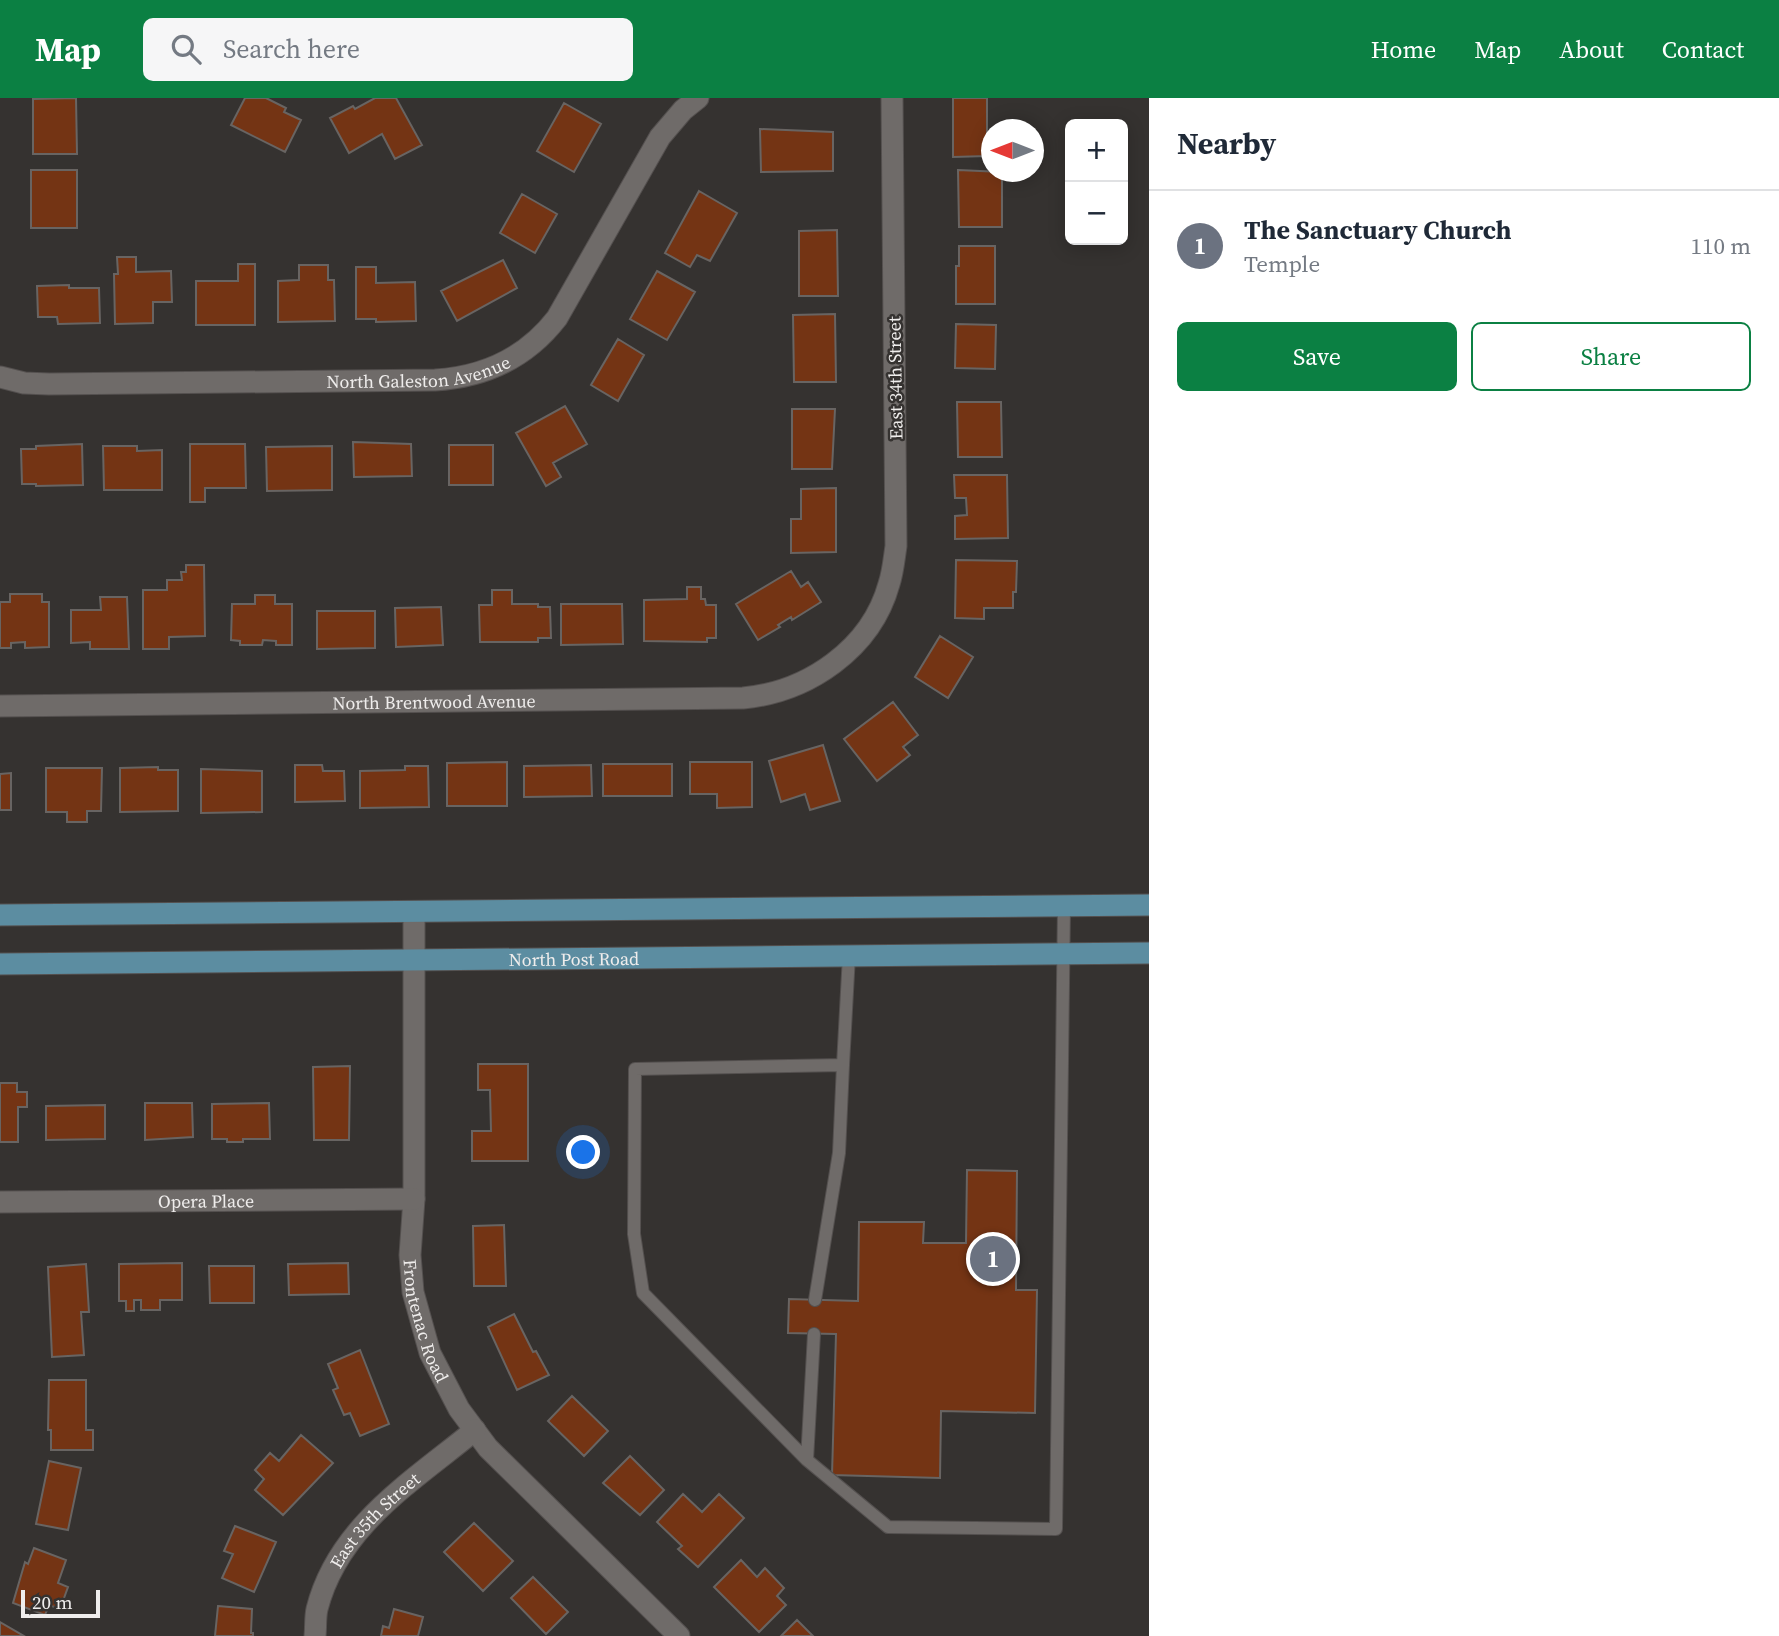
<!DOCTYPE html>
<html lang="en">
<head>
<meta charset="utf-8">
<style>
	body { margin:0; font-family:"Source Serif 4",serif; background:#f6f6f7; color:#1f2937 }
	.controls { position:absolute; right:21px; top:21px; display:grid; overflow:hidden; border-radius:10px; box-shadow:0 4px 18px #0003 }
	.controls button { width:63px; height:63px; display:grid; place-items:center; padding:0; border:0; border-bottom:2px solid #e0e1e3; background:#fff; color:#1f2937; font:35px sans-serif }
	.compass { position:absolute; left:981px; top:21px; width:63px; height:63px; border-radius:50%; background:#fff; box-shadow:0 4px 18px #0003; rotate:270deg }
	.scale { position:absolute; left:21px; bottom:18px; width:79px; box-sizing:border-box; padding-left:7px; border:4px solid #efedec; border-top:0; font-size:19px; line-height:24px; white-space:nowrap; color:#efedec; -webkit-text-stroke:5px #353230; paint-order:stroke }
	.you { position:absolute; left:584px; top:1055px; width:24px; height:24px; margin:-18px; border:5px solid #fff; border-radius:50%; background:#1a73e8; box-shadow:0 0 0 10px #1a73e833 }
	.badge { display:grid; place-items:center; width:46px; height:46px; border-radius:50%; background:#0b8043; color:#fff; font-size:23px; font-weight:700 }
	.pin { position:absolute; translate:-50% -50%; border:4px solid #fff; box-shadow:0 2px 7px #0006 }
	.list { margin:0; padding:0; list-style:none }
	h2 { display:flex; justify-content:space-between; align-items:center; height:91px; margin:0; padding:0 28px; font-size:30px }
	h2 small { font-size:23px; font-weight:400; color:#747a83 }
	.list li { display:grid; grid-template-columns:46px 1fr auto; gap:21px; align-items:center; box-sizing:border-box; height:112px; padding:0 28px; border-top:2px solid #e0e1e3 }
	.list b { display:block; font-size:26px; white-space:nowrap }
	.list p { margin:0; font-size:23px; white-space:nowrap; color:#747a83 }
	.list em { font-size:23px; font-style:normal; color:#747a83 }
	.actions { display:flex; gap:14px; padding:21px 28px }
	.actions a { flex:1; padding:16px 0; border:2px solid #0b8043; border-radius:10px; text-align:center; font-size:24px; color:#0b8043 }
	.actions .main { background:#0b8043; color:#fff }
	.icon { flex:none; width:38px; height:38px; fill:none; stroke:currentColor; stroke-width:2; stroke-linecap:round; stroke-linejoin:round }
	.map { position:relative; flex:none; width:1149px; height:1538px; overflow:hidden }
	header { display:flex; align-items:center; gap:42px; box-sizing:border-box; height:98px; padding:0 35px; background:#0b8043; color:#fff }
	header strong { font-size:33px }
	nav { display:flex; gap:38px; margin-inline-start:auto; font-size:24px }
	.search { width:490px; height:63px; background:#f6f6f7; display:flex; align-items:center; gap:18px; box-sizing:border-box; padding:0 24px; border-radius:10px; color:#747a83; font-size:26px }
	main { display:flex }
	aside { flex:1; background:#fff }
	.map>svg:first-child { display:block }
</style>
</head>
<body>
<header>
<strong>Map</strong>
<div class="search"><svg class="icon" aria-label="search" viewBox="0 0 24 24"><circle cx="10" cy="10" r="6"/><path d="M15 15l6 6"/></svg>Search here</div>
<nav><a>Home</a><a>Map</a><a>About</a><a>Contact</a></nav>
</header>
<main>
<div class="map">
<svg width="1149" height="1538" viewBox="0 0 1149 1538">
	<rect width="100%" height="100%" fill="#353230"/>
	<path fill="#743414" stroke="#686462" stroke-width="2" d="M76,0L77,56H33V1Z
		M245,0H266L286,10L284,14L301,22L285,54L231,27Z
		M375,0H396L422,47L395,61L382,36L349,55L330,20L353,8L355,11Z
		M953,0H987V58L953,59Z
		M564,5L601,26L574,74L537,53Z
		M760,31L833,34V73L761,74Z
		M31,72H77V130H31Z
		M958,72L1002,74V129H959Z
		M699,93L737,115L710,163L697,157L690,169L665,155Z
		M522,96L557,116L535,155L500,135Z
		M837,132L838,198H799V133Z
		M959,148H995V206H956V168H959Z
		M117,159H136V174L171,173L172,204H153V225L115,226L114,176H118Z
		M503,162L517,190L457,223L441,193Z
		M238,166H255V227H196V183H238Z
		M299,167H328V182H334L335,223L278,224V183L299,182Z
		M356,169H376V185L415,184L416,223L376,224V221H356Z
		M657,173L695,194L667,242L630,221Z
		M69,187V190H99L100,225L58,226L57,219H38L37,188Z
		M835,216L836,284H794L793,217Z
		M956,226L996,227L995,271L955,270Z
		M618,241L644,257L618,303L591,287Z
		M957,304H1001L1002,359H958Z
		M565,308L587,346L553,365L561,379L546,388L516,335Z
		M792,311H835L832,371H792Z
		M353,344L411,346L412,378L354,379Z
		M82,346L83,387L36,388V386H22L21,351H36V348Z
		M190,346H245L246,390H205V404H190Z
		M449,347H493V387H449Z
		M103,348H137V353L162,352V392H104Z
		M332,348V392L267,393L266,349Z
		M954,377H1007L1008,440L955,441V418L967,417L966,400H955Z
		M836,390V454L791,455V421H801V391Z
		M956,462L1017,463L1016,494H1013V510H984V521L955,520Z
		M186,467H204L205,538L169,539V551H143V492H167V482H182L181,474H186Z
		M791,473L801,489L808,484L821,504L792,522L791,519L778,527L780,529L758,542L736,506Z
		M687,489H701V501H705L706,507H716V540H707V544L644,543V502L687,501Z
		M492,492H512V506H538V509H550L551,540H538V544H480L479,507H492Z
		M10,496H42V504H49V549L25,550V544L11,545V550H0V504H10Z
		M255,497H275V506H292V547H276V543L263,542L262,547H240V543L231,542L232,506H255Z
		M100,499H127L129,551H90V544L71,545V512H101Z
		M561,506H622L623,546L561,547Z
		M441,509L443,547L396,549L395,510Z
		M317,513H375V550L317,551Z
		M940,538L973,559L948,600L915,579Z
		M893,604L918,637L903,649L910,657L877,683L844,641Z
		M823,647L840,703L810,712L805,696L781,704L769,663Z
		M507,664V708H447V665Z
		M690,664H752V709L717,710V696H690Z
		M603,666H672V698H603Z
		M295,667H322L323,673H344L345,703L295,704Z
		M591,667L592,698L524,699V668Z
		M405,668H428L429,709L360,710V673L405,672Z
		M158,669V672H178V713L120,714V670Z
		M46,670H102L101,713H87V724H67V714H46Z
		M201,671L262,673V714L201,715Z
		M11,675V712H0V676Z
		M478,966H528V1063H472V1033H491L490,992H478Z
		M350,968L349,1042H314L313,969Z
		M0,985H17V994H27V1009H18V1044H0Z
		M145,1005H192L193,1039L145,1042Z
		M269,1005L270,1041H243V1044H227V1041H212V1006Z
		M105,1007V1041L46,1042V1008Z
		M967,1072L1017,1073L1016,1192H1037L1035,1315L941,1313L940,1380L832,1377L836,1236L788,1235L789,1201L858,1203L859,1124H924L923,1145H966Z
		M504,1127L506,1188H474L473,1128Z
		M182,1165V1202H160V1212H141V1202H134V1213H126V1203H119V1166Z
		M348,1165L349,1196L289,1197L288,1166Z
		M86,1166L89,1214H81L84,1257L52,1259L48,1169Z
		M209,1168H254V1205H210Z
		M514,1216L533,1254L536,1253L549,1277L517,1292L488,1229Z
		M360,1252L389,1326L360,1338L350,1315L344,1317L333,1292L338,1290L328,1266Z
		M49,1282H86V1332H93V1352H51V1332H48Z
		M572,1298L608,1333L584,1358L548,1323Z
		M301,1337L333,1365L283,1417L255,1392L264,1381L255,1372L270,1355L279,1363Z
		M630,1358L664,1392L640,1417L603,1385Z
		M49,1363L81,1370L68,1432L36,1426Z
		M683,1396L702,1414L719,1396L744,1420L698,1469L678,1451L682,1448L657,1424Z
		M474,1425L513,1463L483,1493L444,1454Z
		M235,1428L276,1444L254,1494L222,1480L233,1456L224,1453Z
		M34,1450L66,1462L58,1485L68,1489L60,1511L49,1507L45,1517L13,1505L25,1464L28,1466Z
		M741,1462L757,1479L765,1470L784,1490L777,1498L786,1507L759,1534L714,1489Z
		M533,1479L568,1514L546,1536L511,1500Z
		M218,1508L252,1511L251,1535H253V1538H215Z
		M394,1511L423,1519L418,1538H381L383,1528L389,1530Z
		M797,1522L813,1538H781Z
		M0,1524L24,1538H0Z"/>
	<g fill="none" stroke-linecap="round" stroke-linejoin="round">
		<g stroke="#54504f" stroke-width="14">
			<path id="lane" d="M843,967L849,857
				M815,1202L839,1055L843,967L635,971L634,1136L643,1195L807,1362L888,1429L1056,1431L1064,808
				M807,1362L814,1236"/>
		</g>
		<g stroke="#54504f" stroke-width="23">
			<g id="street">
				<path id="s1" d="M0,279L24,285L49,286L435,282C485,279 526,260 557,220L660,39L683,12L698,0"/>
				<path id="s2" d="M0,608L743,600C808,594 871,551 889,486C893,474 894,461 896,448L892,0"/>
				<path id="s3" d="M414,814V1101L410,1157L413,1194L430,1255L459,1311L488,1350L679,1538"/>
				<path id="s4" d="M0,1104L414,1101"/>
				<path id="s5" d="M315,1538C316,1529 315,1520 317,1511C338,1428 413,1383 475,1332"/>
			</g>
		</g>
		<g stroke="#54504f" stroke-width="23">
			<g id="primary">
				<path d="M0,817L1149,807"/>
				<path id="s6" d="M0,866L1149,855"/>
			</g>
		</g>
		<use href="#lane" stroke="#6f6b69" stroke-width="12"/>
		<use href="#street" stroke="#6f6b69" stroke-width="21"/>
		<use href="#primary" stroke="#5c8da1" stroke-width="21"/>
	</g>
	<g text-anchor="middle" dominant-baseline="central" stroke-width="5" stroke-linejoin="round" paint-order="stroke">
		<g font-size="18" fill="#efedec" stroke="#353230">
			<text stroke="none"><textPath href="#s1" startOffset="420">North Galeston Avenue</textPath></text>
			<text transform="translate(895 280) rotate(-91)">East 34th Street</text>
			<text stroke="none"><textPath href="#s2" startOffset="434">North Brentwood Avenue</textPath></text>
			<text stroke="none"><textPath href="#s6" startOffset="574">North Post Road</textPath></text>
			<text stroke="none"><textPath href="#s4" startOffset="206">Opera Place</textPath></text>
			<text stroke="none"><textPath href="#s3" startOffset="411">Frontenac Road</textPath></text>
			<text stroke="none"><textPath href="#s5" startOffset="135">East 35th Street</textPath></text>
		</g>
	</g>
</svg>
<div class="controls">
<button>+</button>
<button>−</button>
</div>
<svg class="compass" viewBox="-18 -18 36 36"><path d="M0-13l5 13h-10z" fill="#e53935"/><path d="M0 13l5-13h-10z" fill="#747a83"/></svg>
<div class="scale">20 m</div>
<div class="you"></div>
<div class="pin badge" style="left:993px;top:1161px;background:#6b7280">1</div>
</div>
<aside>
<h2>Nearby<small></small></h2>
<ul class="list">
<li><span class="badge" style="background:#6b7280">1</span><div><b>The Sanctuary Church</b><p>Temple</p></div><em>110 m</em></li>
</ul>
<div class="actions"><a class="main">Save</a><a>Share</a></div>
</aside>
</main>
</body>
</html>
